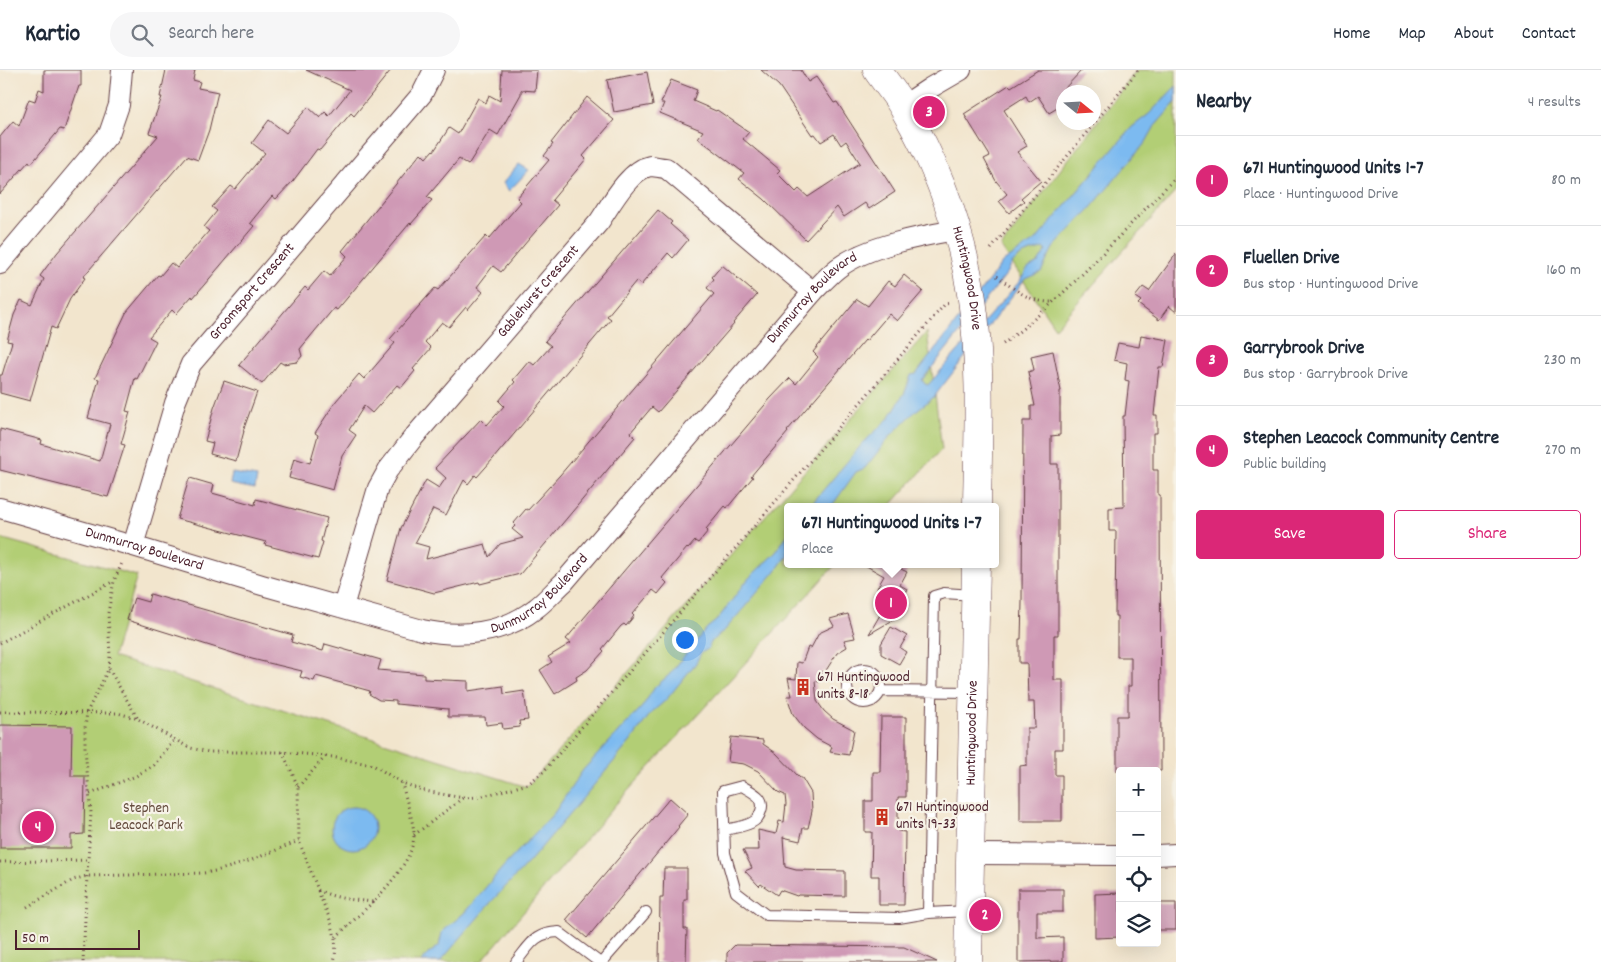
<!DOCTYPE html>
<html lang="en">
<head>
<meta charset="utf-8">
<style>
	body { margin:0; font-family:Dekko,sans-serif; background:#f6f6f7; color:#1f2937 }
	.controls { position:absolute; right:15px; bottom:15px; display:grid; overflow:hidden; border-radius:5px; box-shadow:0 5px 20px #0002 }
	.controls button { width:45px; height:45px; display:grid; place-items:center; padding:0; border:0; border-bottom:1px solid #e0e1e3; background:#fff; color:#1f2937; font:25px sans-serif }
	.compass { position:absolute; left:1056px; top:15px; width:45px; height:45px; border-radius:50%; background:#fff; box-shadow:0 5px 20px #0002; rotate:108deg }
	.scale { position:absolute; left:15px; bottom:12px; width:125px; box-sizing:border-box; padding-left:5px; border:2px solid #4a1f2b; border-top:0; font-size:14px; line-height:18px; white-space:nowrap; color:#4a1f2b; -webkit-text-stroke:4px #f7f3e8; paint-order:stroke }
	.you { position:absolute; left:684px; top:569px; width:18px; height:18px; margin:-12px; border:4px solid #fff; border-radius:50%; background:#1a73e8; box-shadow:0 0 0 8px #1a73e833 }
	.badge { display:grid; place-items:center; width:32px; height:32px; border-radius:50%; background:#db2777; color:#fff; font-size:16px; font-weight:700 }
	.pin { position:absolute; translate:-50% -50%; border:2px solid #fff; box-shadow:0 1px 5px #0006 }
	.popup { position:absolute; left:784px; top:433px; width:215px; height:65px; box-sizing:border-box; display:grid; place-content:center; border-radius:5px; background:#fff; filter:drop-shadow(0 1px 4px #0005); font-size:16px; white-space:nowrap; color:#747a83 }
	.popup b { font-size:19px; color:#1f2937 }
	.popup::after { content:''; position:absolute; left:50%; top:100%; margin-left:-10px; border:10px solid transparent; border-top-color:#fff }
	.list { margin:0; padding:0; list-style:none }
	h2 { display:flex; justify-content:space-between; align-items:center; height:65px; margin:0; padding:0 20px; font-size:21px }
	h2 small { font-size:16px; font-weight:400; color:#747a83 }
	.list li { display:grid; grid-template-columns:32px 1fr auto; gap:15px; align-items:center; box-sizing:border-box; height:90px; padding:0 20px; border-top:1px solid #e0e1e3 }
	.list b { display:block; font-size:19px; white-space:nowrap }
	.list p { margin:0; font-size:16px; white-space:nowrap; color:#747a83 }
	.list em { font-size:16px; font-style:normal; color:#747a83 }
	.actions { display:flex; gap:10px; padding:15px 20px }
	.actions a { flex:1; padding:11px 0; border:1px solid #db2777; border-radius:5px; text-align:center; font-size:18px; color:#db2777 }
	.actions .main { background:#db2777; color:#fff }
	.icon { flex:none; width:28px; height:28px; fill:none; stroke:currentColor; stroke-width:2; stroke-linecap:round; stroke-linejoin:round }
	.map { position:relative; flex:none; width:1176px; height:892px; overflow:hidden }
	header { display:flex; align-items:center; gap:30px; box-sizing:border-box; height:70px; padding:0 25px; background:#fff; border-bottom:1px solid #e0e1e3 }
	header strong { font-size:24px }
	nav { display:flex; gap:28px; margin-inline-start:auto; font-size:18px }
	.search { width:350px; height:45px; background:#f6f6f7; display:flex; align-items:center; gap:12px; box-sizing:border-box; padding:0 18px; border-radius:28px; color:#747a83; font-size:19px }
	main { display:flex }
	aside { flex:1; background:#fff }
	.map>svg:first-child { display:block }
</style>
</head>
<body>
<header>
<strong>Kartio</strong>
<div class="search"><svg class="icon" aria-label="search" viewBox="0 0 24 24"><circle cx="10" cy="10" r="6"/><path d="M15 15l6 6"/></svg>Search here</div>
<nav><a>Home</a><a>Map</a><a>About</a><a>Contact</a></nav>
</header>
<main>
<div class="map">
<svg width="1176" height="892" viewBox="0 0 1176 892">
	<rect width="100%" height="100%" fill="#f7f3e8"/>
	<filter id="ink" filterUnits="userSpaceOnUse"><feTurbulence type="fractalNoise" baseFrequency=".02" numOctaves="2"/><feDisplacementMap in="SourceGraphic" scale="10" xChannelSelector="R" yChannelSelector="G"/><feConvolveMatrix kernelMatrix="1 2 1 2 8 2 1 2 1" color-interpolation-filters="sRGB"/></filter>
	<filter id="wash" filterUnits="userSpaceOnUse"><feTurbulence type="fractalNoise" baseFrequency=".0096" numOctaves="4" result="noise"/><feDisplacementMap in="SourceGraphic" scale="20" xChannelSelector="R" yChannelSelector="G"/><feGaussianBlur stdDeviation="1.12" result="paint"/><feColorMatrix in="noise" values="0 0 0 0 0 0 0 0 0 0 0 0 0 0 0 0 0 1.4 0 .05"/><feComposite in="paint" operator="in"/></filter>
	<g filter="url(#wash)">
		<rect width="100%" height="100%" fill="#f2e5cd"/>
		<path fill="#b2ce74" stroke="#7e7650" d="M1137,0H1176V121L1055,258L1001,177Z
			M927,262L942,379L889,437H787V494H836L616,734L481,892H0V468L137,506L113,587L527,717Z"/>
		<path fill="#7cbaf0" stroke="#636c8e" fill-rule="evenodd" d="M1176,16V32L1155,56L1146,72L1090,139L1053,178L1041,202L1025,209L934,327L917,340L892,364L865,398L856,402L831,437H809L862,374L889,348L905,322L911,305L916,304L1003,192L1036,170L1132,57L1149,44ZM1044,178L1046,180L1038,193L1027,199L1020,211L928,315L925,314L922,310L1008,202C1015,184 1027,184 1044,178Z
			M519,94L529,100L509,121L503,113Z
			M232,403L257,407L255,419L230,414Z
			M787,465V485L775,502L725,560L711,572L708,579L701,583L696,593L666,630L651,643L631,671L530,791L492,831L440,892H421L428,884L439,876L442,862L464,843L503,797L554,743L583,700L642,637L655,617L669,605L707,558L717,550L748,509L776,482Z
			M332 758a21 21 0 1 1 42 0a21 21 0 1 1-42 0Z"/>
		<g id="blocks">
			<path fill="#cf99b5" d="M44,0H81V16H79L64,60L60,59L31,94L29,91L0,124V67L13,51L19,56L29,29L35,31L39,19L44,21Z
				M166,0H195L193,10L200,12L198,18L218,22L209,60L198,90L187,86L83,207L85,208L70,229L56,259L51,257L30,331L0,323V305H2L12,272L7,271L14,245L21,230L32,235L44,209L40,206L57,183L158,66L149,63L162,27H160Z
				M306,0H391L354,46L351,43L320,80L317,79L293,111L276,129L272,126L250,153L254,156L193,228L192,226L176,244L172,240L149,267L156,271L137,309L135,308L126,341L130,342L121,374L125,375L108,427L0,400V359L42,370L41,374L100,391L110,354L88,348L99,309L95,308L126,243L158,205L160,206L171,193L177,198L209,161L204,157L217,141L212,137L231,116L235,119L265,83L252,73L269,50L286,63L308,37L320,48L325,42L329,46L350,20Z
				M502,0H537L535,21L521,20V24L498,65L490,60L468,95L459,89L427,127L432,130L411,154L410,153L337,240L334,238L300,279L302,286L297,292L283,294L280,292L262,314L239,295L305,217L308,220L324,201L330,206L347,186L342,181L421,83L426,88L433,80L434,81L449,58L458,64L478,28L486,33L489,25L500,31Z
				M761,0H801L808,12L816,7L834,33L837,32L895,122L869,139L865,133L844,147L837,137L806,170L764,129L739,109L744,103L698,68L703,61L660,43L664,33H661L671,10L697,20L693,31L716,41L717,40L749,62L743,69L780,100L777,103L796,122L799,119L808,127L860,93L846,71L841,75L834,64L821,72L815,64L812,65L779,16Z
				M1038,0H1082L1063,20L1064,34L1049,43L1038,26L1029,32L1026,26L1004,40L1027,76L1017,82L1041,111L1021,128L1024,131L1009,143L999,131L1007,124L996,111L984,89L990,86L964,44L1009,15L1011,17Z
				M647,2L653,35L614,42L607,10Z
				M587,27L614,50L583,86L586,89L552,130L558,135L501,202L493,196L477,217L483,222L468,240L466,237L449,257L442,252L425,272L431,278L413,299L415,301L401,318L397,315L372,343L364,336L349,360L356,365L342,386L333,420L289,408L294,388L310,393L318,365L315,363L336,331L359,304L364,309L395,273L390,269L435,218L438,220L486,166L489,169L521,132L517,128L549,90L544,86L553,74L551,73Z
				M658,140L672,152L670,154L688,170L673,188L668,183L641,215L636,211L607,246L611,249L493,389L477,407L475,405L468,414L464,410L446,445L433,439L415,473L429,477L426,489L485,474L489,487L500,474L523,468L512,459L516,455L514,453L526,439L528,440L560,405L714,224L707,218L714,209L712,207L722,195L757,225L733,253L734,254L658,342L652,337L630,363L635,367L520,504L480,514L479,512L434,523L387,510L401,458L426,410L439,418L446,408L435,398L481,349L487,355L504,336L499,331L515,312L513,310L529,291L534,295L551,276L545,271Z
				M1176,184V242L1169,236L1159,250L1138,234L1141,231L1135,227L1143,217L1149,221Z
				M904,205L923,221L897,251L889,244L866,271L865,270L787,361L788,362L751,406L753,407L737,426L727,438L725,436L706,459L708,461L698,473L695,471L688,479L687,478L662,508L667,513L658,524L653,520L632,544L634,546L626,556L624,554L621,556L602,579L604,581L587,600L576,607L577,610L555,624L540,600L552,592L548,587L571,573L566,569L770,329L790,308L796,314L818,287L813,282L857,229L868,236L888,211L895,216Z
				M1141,265L1168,270L1163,297H1159L1154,345H1157V363H1153V400H1158V425H1160L1161,701H1117V646H1128V616H1131V587H1117V546H1115L1116,461H1109V438L1124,437L1123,346H1125L1129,311L1125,310L1127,293L1114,290L1118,273L1139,277Z
				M1053,281L1061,321H1060V365L1051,366V394H1058V565H1054V610H1063V679H1055V705H1062V751H1020V696L1027,695V658H1035L1034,632H1028L1027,593H1019V569H1021L1022,532L1023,351H1031V336H1035L1028,302L1034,300L1031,286Z
				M224,311L257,322L243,361H244L236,391L210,384L213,373L205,371L214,338Z
				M190,408L214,415L212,423L255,435L256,429L327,448L321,471L323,472L318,489L265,475L266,472L177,449L189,409Z
				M863,494H903L901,499L907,502L900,515L907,519L900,531L907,534L900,546L869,564L884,538L878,535L885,522L877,518L884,506Z
				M150,524L293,565L291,572L323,581L325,574L381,590L378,600L424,604V609L468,611V621L503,616L504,624L524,621L528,650L519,651L520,657L503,659L502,653L486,655L485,647H448V639L396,634V631L379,630L369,624L370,621L316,606L314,611L300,607L302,601L252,589L127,550L134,528L148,532Z
				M848,544L855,568L844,570L847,577L837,583L825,602L822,601L820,612L815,611L817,631L824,641L833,649L854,660L849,685L830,682L832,677L817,669L804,658L793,644L787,626H792L788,608L796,609L797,592L802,593L808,577L811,578L819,563L834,556L830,549Z
				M891,557L907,566L900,578L906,582L899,594L881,584V574Z
				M881,647H906V727H898V761L905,762L904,835H879V806H871L872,762H865V731H873V702H880Z
				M0,655L72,656L71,706H85L84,764L71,765V778H0Z
				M731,667L763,670V674L776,683L800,708H802L811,723L812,741L808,758H803L800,771L783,767L785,797L796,800L845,801V826L798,825L797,826L780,820L777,825L761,814L759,816L745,801L752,798L743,780H759L758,760L776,764L779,751L784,752L786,734L785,725L778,722L758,701L744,694L728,692Z
				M670,728L688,744L678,756L679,757L587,868L566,850Z
				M664,798H687V830H684V859H687L686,892H659L660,828H663Z
				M1018,819H1063V842H1037V868L1063,867V891L1018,892Z
				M1120,823V867L1095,868V824Z
				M1157,833H1176V860H1157Z
				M735,875L904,877L937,892H727V883Z"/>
		</g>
	</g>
	<g filter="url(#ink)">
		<use href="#blocks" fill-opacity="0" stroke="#633d43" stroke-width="1"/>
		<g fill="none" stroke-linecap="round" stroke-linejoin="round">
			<g stroke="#633d43" stroke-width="12">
				<path id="lane" d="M847 616a17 17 0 1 1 34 0a17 17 0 1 1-34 0Z
					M881,621L972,622
					M725,760C733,758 743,757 751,753C757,750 759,747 761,741C766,727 752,722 742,716L723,721L725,783L736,822L766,845L899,848L928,843
					M968,841L928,843L934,526L944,523L974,525
					M516,892C531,874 534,863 559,862L599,892
					M602,892L646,842"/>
			</g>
			<g stroke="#633d43" stroke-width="22">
				<g id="street">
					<path d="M903,36L930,18L961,0"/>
					<path d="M0,194L109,64L119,35L122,0"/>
					<path id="s1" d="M0,438L133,476L262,515L422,560C460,568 503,564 535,539C546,531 554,521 564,512L813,222C821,214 829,205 838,198C867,176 921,166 956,160"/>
					<path id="s2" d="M133,476L175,333L191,294L422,24L434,0"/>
					<path id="s3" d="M343,537L378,418L388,400L413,368L599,152C610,136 629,100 650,96C655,96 661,98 666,98L813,222"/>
					<path d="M970,784L1120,785"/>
					<path d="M1157,785L1176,784"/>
				</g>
			</g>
			<g stroke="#633d43" stroke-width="29">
				<g id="secondary">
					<path id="s4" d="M877,0C885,12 896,24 903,37C937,95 962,162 972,229C982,297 978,368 977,437"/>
					<path id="s5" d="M968,892L976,494"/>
				</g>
			</g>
			<path stroke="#633d43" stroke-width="3" stroke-dasharray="1 4" stroke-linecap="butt" d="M991,179L1138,0
				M997,206C1014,219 1030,233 1053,232
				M1003,274C1067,226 1120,164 1176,107
				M0,573L114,511
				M109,599L138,649
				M0,642L118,643L138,649L190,678L209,682H281L327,686L373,695L402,713L425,721L463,728L479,727L528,714L544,701L945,234L952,233
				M282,682L290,698L298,717L299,771L318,820C336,829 354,830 374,832C389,813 412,792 414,766C415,756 404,724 402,713
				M298,717L326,686
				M90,724L136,706L154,695L174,670
				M414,765L463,728
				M0,792L88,790
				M318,821C328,846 340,865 334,892
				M27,837L73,810L87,806L204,803C237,798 268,783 299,771
				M336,867L373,832
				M83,892L87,806L91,743L85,679V658L87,642L109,598L110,586L108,543L114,511L123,491"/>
			<use href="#lane" stroke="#fff" stroke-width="10"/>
			<use href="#street" stroke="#fff" stroke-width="20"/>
			<use href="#secondary" stroke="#fff" stroke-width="28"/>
		</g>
	</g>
	<defs>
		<g id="building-bare" transform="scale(1.35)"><path d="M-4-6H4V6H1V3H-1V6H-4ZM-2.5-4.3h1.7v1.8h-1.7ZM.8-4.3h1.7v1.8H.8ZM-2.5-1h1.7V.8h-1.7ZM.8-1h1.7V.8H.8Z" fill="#c8321e" stroke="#f7f3e8" stroke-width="2.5" paint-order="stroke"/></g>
	</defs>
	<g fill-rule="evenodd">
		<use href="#building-bare" x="803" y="617"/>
		<use href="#building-bare" x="882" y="747"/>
	</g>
	<g text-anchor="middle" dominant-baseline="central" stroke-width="4.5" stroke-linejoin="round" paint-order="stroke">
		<g font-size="15" fill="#4a1f2b" stroke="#f7f3e8">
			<text stroke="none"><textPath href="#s4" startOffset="229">Huntingwood Drive</textPath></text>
			<text stroke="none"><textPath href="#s2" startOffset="286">Groomsport Crescent</textPath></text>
			<text stroke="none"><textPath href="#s3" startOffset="378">Gablehurst Crescent</textPath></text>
			<text stroke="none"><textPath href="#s1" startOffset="975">Dunmurray Boulevard</textPath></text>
			<text stroke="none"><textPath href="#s1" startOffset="150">Dunmurray Boulevard</textPath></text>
			<text stroke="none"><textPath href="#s1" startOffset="570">Dunmurray Boulevard</textPath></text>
			<text stroke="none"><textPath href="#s5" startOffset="229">Huntingwood Drive</textPath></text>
		</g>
		<g font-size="15" fill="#4a1f2b" stroke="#f7f3e8" text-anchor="start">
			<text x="817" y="608">671 Huntingwood<tspan x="817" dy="17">units 8-18</tspan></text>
			<text x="896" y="738">671 Huntingwood<tspan x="896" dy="17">units 19-33</tspan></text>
		</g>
		<g font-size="15" fill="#644b3d" stroke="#f7f3e8">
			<text x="146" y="739">Stephen<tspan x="146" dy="17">Leacock Park</tspan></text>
		</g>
	</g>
</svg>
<div class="controls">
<button>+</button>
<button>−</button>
<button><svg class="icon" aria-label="locate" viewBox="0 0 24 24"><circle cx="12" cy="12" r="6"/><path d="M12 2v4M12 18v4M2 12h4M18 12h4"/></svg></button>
<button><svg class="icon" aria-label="layers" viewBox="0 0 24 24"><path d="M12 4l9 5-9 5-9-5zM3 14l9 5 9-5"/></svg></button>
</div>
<svg class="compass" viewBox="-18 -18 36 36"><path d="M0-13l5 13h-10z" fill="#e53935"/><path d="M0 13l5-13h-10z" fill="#747a83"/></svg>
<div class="scale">50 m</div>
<div class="you"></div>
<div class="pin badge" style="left:891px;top:533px">1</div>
<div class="popup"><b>671 Huntingwood Units 1-7</b>Place</div>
<div class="pin badge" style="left:985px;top:845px">2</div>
<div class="pin badge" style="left:929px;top:42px">3</div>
<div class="pin badge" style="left:38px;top:757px">4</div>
</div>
<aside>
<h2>Nearby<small>4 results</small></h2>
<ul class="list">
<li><span class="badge">1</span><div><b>671 Huntingwood Units 1-7</b><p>Place · Huntingwood Drive</p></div><em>80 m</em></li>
<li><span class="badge">2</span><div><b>Fluellen Drive</b><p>Bus stop · Huntingwood Drive</p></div><em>160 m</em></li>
<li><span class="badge">3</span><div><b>Garrybrook Drive</b><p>Bus stop · Garrybrook Drive</p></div><em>230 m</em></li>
<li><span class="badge">4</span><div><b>Stephen Leacock Community Centre</b><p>Public building</p></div><em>270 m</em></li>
</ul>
<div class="actions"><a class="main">Save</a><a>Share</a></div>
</aside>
</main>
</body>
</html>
